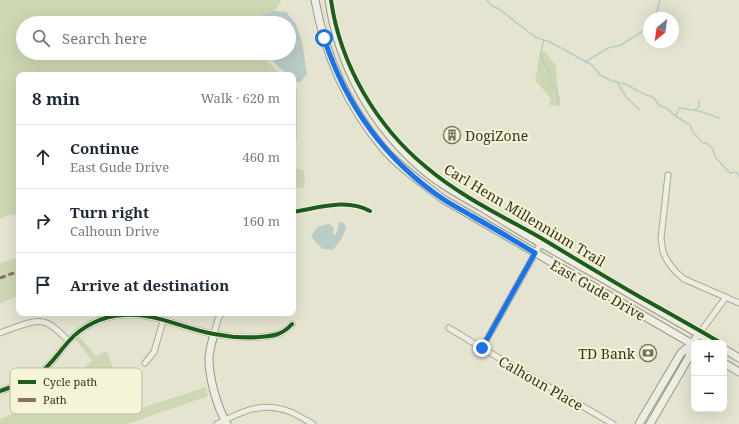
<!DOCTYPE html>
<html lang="en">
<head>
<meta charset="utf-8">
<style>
	body { margin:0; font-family:"Noto Serif",serif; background:#f2f2f3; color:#1f2937 }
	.controls { position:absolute; right:12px; bottom:12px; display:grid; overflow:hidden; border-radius:8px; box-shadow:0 4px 16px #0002 }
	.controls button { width:36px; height:36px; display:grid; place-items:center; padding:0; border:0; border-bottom:1px solid #e0e1e3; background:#fff; color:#1f2937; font:20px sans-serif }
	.compass { position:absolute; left:643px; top:12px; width:36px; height:36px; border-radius:50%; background:#fff; box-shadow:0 4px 16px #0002; rotate:209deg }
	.stop { position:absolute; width:12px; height:12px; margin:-9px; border:3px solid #1a73e8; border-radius:50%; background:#fff }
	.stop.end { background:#1a73e8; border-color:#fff; box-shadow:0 1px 4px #0008 }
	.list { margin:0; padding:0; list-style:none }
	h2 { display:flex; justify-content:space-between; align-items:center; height:52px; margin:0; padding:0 16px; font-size:17px }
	h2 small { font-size:13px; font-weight:400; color:#747a83 }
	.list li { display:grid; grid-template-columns:26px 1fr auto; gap:12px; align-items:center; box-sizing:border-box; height:64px; padding:0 16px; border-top:1px solid #e0e1e3 }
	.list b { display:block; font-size:15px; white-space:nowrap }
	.list p { margin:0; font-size:13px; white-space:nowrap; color:#747a83 }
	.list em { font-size:13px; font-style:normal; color:#747a83 }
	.icon { flex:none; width:22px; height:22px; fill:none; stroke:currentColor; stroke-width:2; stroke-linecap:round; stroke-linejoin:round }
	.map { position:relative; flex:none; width:739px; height:424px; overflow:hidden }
	.search { position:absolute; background:#fff; box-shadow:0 4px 16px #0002; left:16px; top:16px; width:280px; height:44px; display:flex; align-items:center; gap:10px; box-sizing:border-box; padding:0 14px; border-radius:22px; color:#747a83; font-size:15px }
	.panel { position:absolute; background:#fff; box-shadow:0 4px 16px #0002; left:16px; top:72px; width:280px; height:244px; border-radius:8px }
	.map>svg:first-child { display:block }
</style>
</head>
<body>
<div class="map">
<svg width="739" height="424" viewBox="0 0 739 424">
	<rect width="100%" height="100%" fill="#e5e4d0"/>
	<path fill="#cdd7b3" d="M0,0H281L275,11L262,15L254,23H23V53H258L282,75H19V214L5,216L0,219Z
		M543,50L556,66L557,85L561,106L549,105L551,99L535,80L538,67V59Z
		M293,85L297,89V139L293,151Z
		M293,161L296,168L303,170L305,181L303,188H293Z
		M19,257V296L0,303V263Z
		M79,336L96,356L107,351L127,413L206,387L208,396L127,424H0V419L8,416L20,410L22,412L30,409L67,386L92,360L75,339Z"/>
	<path fill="#baccc6" d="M275,11L286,12L296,24L302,42L307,74L299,83L293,78V75C284,75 272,60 267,53H289V23H254L262,15Z
		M339,222L344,223L346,228L342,238L333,250L323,249L311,237L317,227L329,224L333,227L334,236L338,230Z"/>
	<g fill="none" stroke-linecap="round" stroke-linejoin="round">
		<path stroke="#baccc6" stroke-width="1.5" d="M487,0L491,5L499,9L535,37L550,42L592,65L600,75L612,81L625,84L644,94L653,97L659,105L668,109L674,115L690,125L693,132L702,142L708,144L712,148L716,158L730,173L736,172L739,176
			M655,18L660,0
			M544,40L540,55L550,74L551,82L557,90V95L559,98L557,105
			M585,62L608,48L621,45L646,29
			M616,81L627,98L640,110
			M695,110L699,107V100
			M674,115L677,114L679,108L699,111L719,118"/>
		<g stroke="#aba998" stroke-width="7">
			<path id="street" d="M668,175L661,238L663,252L668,262L675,271L684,279L739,303
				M449,328L482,348L613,424
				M0,333C11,329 33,319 43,322C53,324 62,335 69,341
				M214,334L218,319L222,313
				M699,334L726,297
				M482,348L541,243
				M145,363L154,352L163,321
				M0,391C12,387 25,383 36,376C50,367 58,353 69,341C82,326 103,316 123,315C154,312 184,329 214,334C229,337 244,338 259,337C274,336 282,335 292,324
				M217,424C241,412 261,401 288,411C297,414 305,420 313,424"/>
		</g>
		<g stroke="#9b9888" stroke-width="9">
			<path id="secondary" d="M315,0C325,55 347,105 383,148C400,168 423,183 443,199L694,345
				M329,0C338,64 371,124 420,167C438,183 460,195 481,207C504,221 527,236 551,249C605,280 660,311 714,343
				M214,334C212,342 209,351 209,359C209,378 217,407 227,424
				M724,349L739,358
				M724,363L739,372
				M639,424L681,353L692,344
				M650,424L689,357L692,344L699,334"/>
		</g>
		<use href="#street" stroke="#eeede2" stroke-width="5"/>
		<use href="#secondary" stroke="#eeede2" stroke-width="7"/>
		<path stroke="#8d6e63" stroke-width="3" stroke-dasharray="6 3" stroke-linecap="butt" d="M0,278L19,271"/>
		<g stroke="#f5f4d7" stroke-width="6">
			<path id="cycleway" d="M331,0C340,64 376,126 426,167C460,196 502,216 541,238C574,258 607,278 640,297C667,312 694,327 721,343
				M293,212C319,208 346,198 370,211
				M0,391C12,387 25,383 36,376C50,367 58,353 69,341C82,326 103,316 123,315C154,312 184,329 214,334C229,337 244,338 259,337C274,336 282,335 292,324"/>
		</g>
		<use href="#cycleway" stroke="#1b5e20" stroke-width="4"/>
	</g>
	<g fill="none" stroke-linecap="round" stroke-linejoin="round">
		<path stroke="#1a73e8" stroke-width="5" d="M324,38C346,106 384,159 443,199C452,205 462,210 472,216C493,228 514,240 535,253L482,348"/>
	</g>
	<defs>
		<g id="building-ring" transform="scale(0.9)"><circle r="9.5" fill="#f5f4d7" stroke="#76715e" stroke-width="1.5"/><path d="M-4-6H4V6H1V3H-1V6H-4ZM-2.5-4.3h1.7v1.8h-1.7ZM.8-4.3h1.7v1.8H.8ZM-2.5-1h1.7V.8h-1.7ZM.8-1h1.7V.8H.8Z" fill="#76715e"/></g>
		<g id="bank-ring" transform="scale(0.9)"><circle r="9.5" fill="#f5f4d7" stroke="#76715e" stroke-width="1.5"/><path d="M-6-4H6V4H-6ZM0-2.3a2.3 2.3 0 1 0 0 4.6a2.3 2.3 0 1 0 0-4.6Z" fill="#76715e"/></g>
	</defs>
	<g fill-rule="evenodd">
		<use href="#building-ring" x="452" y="135"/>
		<use href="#bank-ring" x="648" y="353"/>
	</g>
	<g text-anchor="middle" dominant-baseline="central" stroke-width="4" stroke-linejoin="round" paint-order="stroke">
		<g font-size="14" fill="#3a3320" stroke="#f5f4d7" text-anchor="start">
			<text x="465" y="135">DogiZone</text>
			<text x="635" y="353" text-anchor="end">TD Bank</text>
		</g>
		<g font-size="14" fill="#3a3320" stroke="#f5f4d7">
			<text transform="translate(525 215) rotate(31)">Carl Henn Millennium Trail</text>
			<text transform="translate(598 290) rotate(30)">East Gude Drive</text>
			<text transform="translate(541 383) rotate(30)">Calhoun Place</text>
		</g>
	</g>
	<rect x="10" y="368" width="132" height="46" rx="6" fill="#f5f4d7" stroke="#bdbaa0" stroke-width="1"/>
	<rect x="18" y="380" width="18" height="4" fill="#1b5e20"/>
	<rect x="18" y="398" width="18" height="4" fill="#8d6e63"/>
	<g font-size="11" fill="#3a3320">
		<text x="43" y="386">Cycle path</text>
		<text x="43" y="404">Path</text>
	</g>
</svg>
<div class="controls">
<button>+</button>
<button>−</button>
</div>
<svg class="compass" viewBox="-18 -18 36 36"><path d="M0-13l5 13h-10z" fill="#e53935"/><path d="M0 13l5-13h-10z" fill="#747a83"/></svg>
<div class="stop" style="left:324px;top:38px"></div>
<div class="stop end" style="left:482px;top:348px"></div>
<div class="search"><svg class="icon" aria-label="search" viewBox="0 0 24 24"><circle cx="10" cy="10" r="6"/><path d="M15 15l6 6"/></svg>Search here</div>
<section class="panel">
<h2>8 min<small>Walk · 620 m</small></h2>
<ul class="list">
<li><svg class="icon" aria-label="ahead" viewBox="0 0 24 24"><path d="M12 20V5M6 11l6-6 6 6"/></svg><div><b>Continue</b><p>East Gude Drive</p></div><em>460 m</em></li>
<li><svg class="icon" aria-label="right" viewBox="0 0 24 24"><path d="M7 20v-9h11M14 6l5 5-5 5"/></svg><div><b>Turn right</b><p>Calhoun Drive</p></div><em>160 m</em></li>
<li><svg class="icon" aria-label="arrive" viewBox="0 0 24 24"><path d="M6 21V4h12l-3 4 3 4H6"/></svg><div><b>Arrive at destination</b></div></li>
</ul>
</section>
</div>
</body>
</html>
